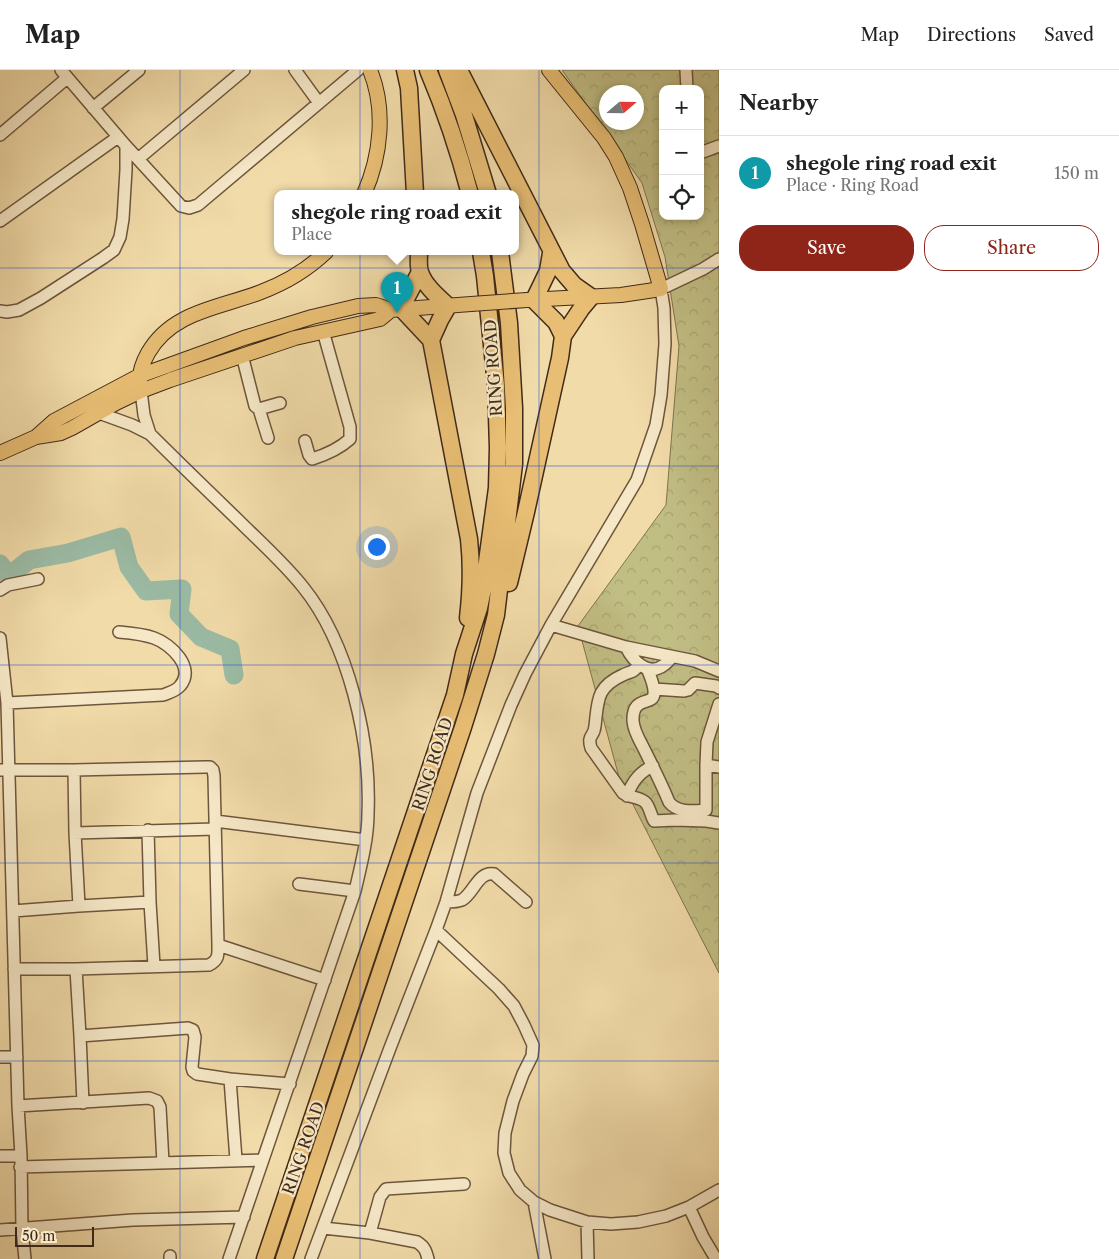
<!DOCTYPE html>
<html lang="en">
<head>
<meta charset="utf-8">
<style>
	body { margin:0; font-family:"Libre Caslon Text",serif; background:#f2f2f2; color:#222 }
	.controls { position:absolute; right:15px; top:15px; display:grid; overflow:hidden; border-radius:10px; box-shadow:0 2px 8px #0003 }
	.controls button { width:45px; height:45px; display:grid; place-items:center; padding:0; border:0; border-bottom:1px solid #e0e0e0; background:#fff; color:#222; font:25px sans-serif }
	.compass { position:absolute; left:599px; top:15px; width:45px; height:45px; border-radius:50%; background:#fff; box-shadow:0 2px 8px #0003; rotate:70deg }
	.scale { position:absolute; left:15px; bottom:12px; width:79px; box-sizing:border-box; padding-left:5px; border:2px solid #412a19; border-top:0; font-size:14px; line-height:18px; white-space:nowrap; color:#412a19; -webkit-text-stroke:4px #f6e8c7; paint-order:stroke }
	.you { position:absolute; left:376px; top:476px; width:18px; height:18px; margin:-12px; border:4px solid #fff; border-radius:50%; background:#1a73e8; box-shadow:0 0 0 8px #1a73e833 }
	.badge { display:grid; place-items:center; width:32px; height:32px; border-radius:50%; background:#8f2418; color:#fff; font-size:16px; font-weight:700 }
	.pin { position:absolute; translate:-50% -41px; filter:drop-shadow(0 1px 2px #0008) }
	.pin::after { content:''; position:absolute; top:26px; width:18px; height:15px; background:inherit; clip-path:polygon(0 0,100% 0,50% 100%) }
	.popup { position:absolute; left:274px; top:120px; width:245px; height:65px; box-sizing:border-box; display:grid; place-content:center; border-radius:10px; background:#fff; filter:drop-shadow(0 1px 4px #0005); font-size:16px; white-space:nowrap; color:#767676 }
	.popup b { font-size:19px; color:#222 }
	.popup::after { content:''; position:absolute; left:50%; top:100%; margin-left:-10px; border:10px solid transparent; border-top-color:#fff }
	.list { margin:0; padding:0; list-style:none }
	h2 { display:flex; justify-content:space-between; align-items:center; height:65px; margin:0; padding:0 20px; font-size:21px }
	h2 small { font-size:16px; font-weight:400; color:#767676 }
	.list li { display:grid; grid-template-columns:32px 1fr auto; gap:15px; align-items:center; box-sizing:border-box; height:75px; padding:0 20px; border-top:1px solid #e0e0e0 }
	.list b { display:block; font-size:19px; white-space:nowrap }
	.list p { margin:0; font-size:16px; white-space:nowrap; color:#767676 }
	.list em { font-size:16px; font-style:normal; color:#767676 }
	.actions { display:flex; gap:10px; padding:15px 20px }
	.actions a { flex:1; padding:11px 0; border:1px solid #8f2418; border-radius:20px; text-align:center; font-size:18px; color:#8f2418 }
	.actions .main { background:#8f2418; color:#fff }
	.icon { flex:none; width:28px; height:28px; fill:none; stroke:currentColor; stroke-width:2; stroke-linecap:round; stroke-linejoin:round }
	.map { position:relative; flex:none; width:719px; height:1189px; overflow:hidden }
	header { display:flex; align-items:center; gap:30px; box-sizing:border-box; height:70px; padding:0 25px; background:#fff; border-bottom:1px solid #e0e0e0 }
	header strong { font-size:24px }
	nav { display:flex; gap:28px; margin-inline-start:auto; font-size:18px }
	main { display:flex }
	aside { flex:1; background:#fff }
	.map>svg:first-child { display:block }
</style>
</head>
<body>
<header>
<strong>Map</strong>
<nav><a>Map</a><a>Directions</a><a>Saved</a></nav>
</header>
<main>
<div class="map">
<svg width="719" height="1189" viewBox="0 0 719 1189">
	<defs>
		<pattern id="forest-crowns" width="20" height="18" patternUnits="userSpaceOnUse" patternTransform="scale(1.25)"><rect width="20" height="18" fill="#c1be84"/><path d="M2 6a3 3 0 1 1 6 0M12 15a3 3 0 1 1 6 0" fill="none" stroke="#a7a371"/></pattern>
	</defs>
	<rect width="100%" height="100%" fill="#f1dba9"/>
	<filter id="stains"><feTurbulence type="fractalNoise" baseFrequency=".004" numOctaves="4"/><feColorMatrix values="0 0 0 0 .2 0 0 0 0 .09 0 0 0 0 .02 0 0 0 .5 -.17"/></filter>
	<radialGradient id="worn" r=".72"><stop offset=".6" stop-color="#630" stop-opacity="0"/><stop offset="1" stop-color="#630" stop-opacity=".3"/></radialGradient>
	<path fill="url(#forest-crowns)" stroke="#81744e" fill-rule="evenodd" d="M562,0H719V903L619,707L578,556L666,435L679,276L665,187L642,113ZM663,19H700V146H663ZM606,22H636V52H606Z"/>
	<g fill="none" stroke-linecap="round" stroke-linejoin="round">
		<path stroke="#9bbba5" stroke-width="19" d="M0,494L9,506L29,490L68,483L121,467L129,497L146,521L182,519L179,544L201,567L230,579L234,605"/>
		<g stroke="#6d563d" stroke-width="14">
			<path id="minor" d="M61,0L126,76L181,136L189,138L198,135L358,0
				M295,0L319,33
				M686,0L687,19
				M93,38L139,0
				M0,65L67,8
				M700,83L719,76
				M138,89L244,0
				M0,151L118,67
				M0,241L7,242L19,240L41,228L103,188L114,180L120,167L123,149L126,100V76
				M242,285L255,336L259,339L280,333
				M141,321L144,345L150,364C179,393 208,421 237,449C259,471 283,492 303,517C349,574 371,671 368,743C368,769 361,795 355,821L229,1189
				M259,339L268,368
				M99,343L132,355L150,364
				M305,371L309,385L312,389C325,385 340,378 350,369V357L323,261
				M0,520L8,515L38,509
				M551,555L626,577L695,591L719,601
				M0,568L7,633L18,1036L21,1086L22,1159L25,1189
				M626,577C633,591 648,607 664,595C667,593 670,589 672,587
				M639,595C633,603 631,601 623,605C596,617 598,631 595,656C594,668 587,664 591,678L623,723C630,728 641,727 646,733C650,738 651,746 654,751L675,750L706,751L719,753
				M647,598C650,606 655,616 654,624C653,636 632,625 633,651C634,663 641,672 646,683C654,699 662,715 669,732C677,743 693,741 706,740V695L707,672L719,634
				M654,619L684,621L688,620L695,613L716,616L719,618
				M7,633L163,625C168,623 176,621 180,616C196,598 171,574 154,568C143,564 131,563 119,562
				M706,695L719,697
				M0,700H74L205,697H210L213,700L214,706L218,875C218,885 219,890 209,895L76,899H14
				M74,700L75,763L79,836L150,832L154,896
				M627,726C632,712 639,702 653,696
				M215,751L366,770
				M148,760L150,832
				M75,763L215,759
				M299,814L355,821
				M446,832C451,832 457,832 462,830C474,823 478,801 494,804L526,832
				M13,841L79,836
				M436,860L499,919L514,936L524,955L533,975L532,986L523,1004L513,1031L505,1063L504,1083L509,1103L520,1120L534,1132L550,1140L587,1152L611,1154L638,1152L666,1146L689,1137L719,1120
				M218,875L325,910
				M76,899L80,966L83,1033
				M80,966L188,958L193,960L195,967L192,997L193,1001L197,1004L230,1009L236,1090
				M0,987H17
				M230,1009L290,1014
				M18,1036L149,1028L157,1031L160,1037L163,1093
				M0,1086H21
				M20,1097L263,1090
				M534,1132L545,1189
				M689,1137L703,1167L716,1189
				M587,1152L588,1189
				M323,1158L370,1163L417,1172C425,1177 426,1181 428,1189
				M0,1160L133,1150L244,1147
				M370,1163L380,1127L386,1119L464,1114
				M170,1189V1186
				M311,1189L390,978L436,860L446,832L477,723L511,635L525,604L551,555L637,410L656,355L661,325L665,274L664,238L661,219L703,199L719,189"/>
		</g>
		<g stroke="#412a19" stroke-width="16">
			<path id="major" d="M364,124C381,86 386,39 370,0
				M527,230L621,225L661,219L642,154L630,118L616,87L604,68L549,0
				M140,312C139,301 143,292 148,283C172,241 220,238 261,222C285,213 307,200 326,182
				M36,367L54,351L139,306L244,268L312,247L358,236L376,235L391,240L471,234
				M0,383L36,367L61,363L72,358L116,333L141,321L170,310L295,268L380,249L391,240"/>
		</g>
		<g stroke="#412a19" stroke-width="19">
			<path id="highway" d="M405,0L409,18L415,124
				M428,0C445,40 459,82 470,124
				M447,0L464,45L488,124
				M459,0L562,201L574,215L591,227L581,239L563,266L560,288L526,442L509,513
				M419,182C419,188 418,196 420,202C424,215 438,227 448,236L440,250L431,270L469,469C472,496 471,522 468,548
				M551,183L548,201L534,230L556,252L563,266
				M420,202L401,238L431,270
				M265,1189L455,625L464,584L479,538L484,514L497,418L498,378L496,315L485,206L481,182
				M284,1189L463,657L486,584L496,545L514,394V338L509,253L500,182"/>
		</g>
		<use href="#minor" stroke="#f6e8c7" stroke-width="11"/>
		<use href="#major" stroke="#e8be74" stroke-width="14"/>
		<use href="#highway" stroke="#e8be74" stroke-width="16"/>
		<g stroke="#412a19" stroke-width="16" stroke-linecap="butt">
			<path id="major-bridge" d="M471,234L527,230"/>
		</g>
		<use href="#major-bridge" stroke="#e8be74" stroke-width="14"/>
	</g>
	<path fill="none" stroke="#1d4ed8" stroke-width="1" stroke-opacity="0.55" d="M180,0V1189M360,0V1189M539,0V1189M0,198H719M0,396H719M0,595H719M0,793H719M0,991H719"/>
	<g text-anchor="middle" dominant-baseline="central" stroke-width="4.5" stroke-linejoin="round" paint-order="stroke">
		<g font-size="16" fill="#412a19" stroke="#f6e8c7">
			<text transform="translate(493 298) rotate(-94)">RING ROAD</text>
			<text transform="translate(432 694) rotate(-72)">RING ROAD</text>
			<text transform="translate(303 1078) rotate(-71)">RING ROAD</text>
		</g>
	</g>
	<rect width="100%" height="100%" filter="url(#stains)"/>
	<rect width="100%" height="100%" fill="url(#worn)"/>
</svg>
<div class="controls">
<button>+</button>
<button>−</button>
<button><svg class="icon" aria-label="locate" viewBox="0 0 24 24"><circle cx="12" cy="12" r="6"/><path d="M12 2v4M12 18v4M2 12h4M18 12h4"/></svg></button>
</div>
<svg class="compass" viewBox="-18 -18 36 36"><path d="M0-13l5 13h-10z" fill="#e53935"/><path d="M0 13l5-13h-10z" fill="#767676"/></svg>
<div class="scale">50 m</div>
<div class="you"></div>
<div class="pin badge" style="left:397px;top:243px;background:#0f9aa8">1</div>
<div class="popup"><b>shegole ring road exit</b>Place</div>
</div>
<aside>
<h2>Nearby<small></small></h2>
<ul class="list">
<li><span class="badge" style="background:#0f9aa8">1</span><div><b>shegole ring road exit</b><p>Place · Ring Road</p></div><em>150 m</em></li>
</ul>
<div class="actions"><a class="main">Save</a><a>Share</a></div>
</aside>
</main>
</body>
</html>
